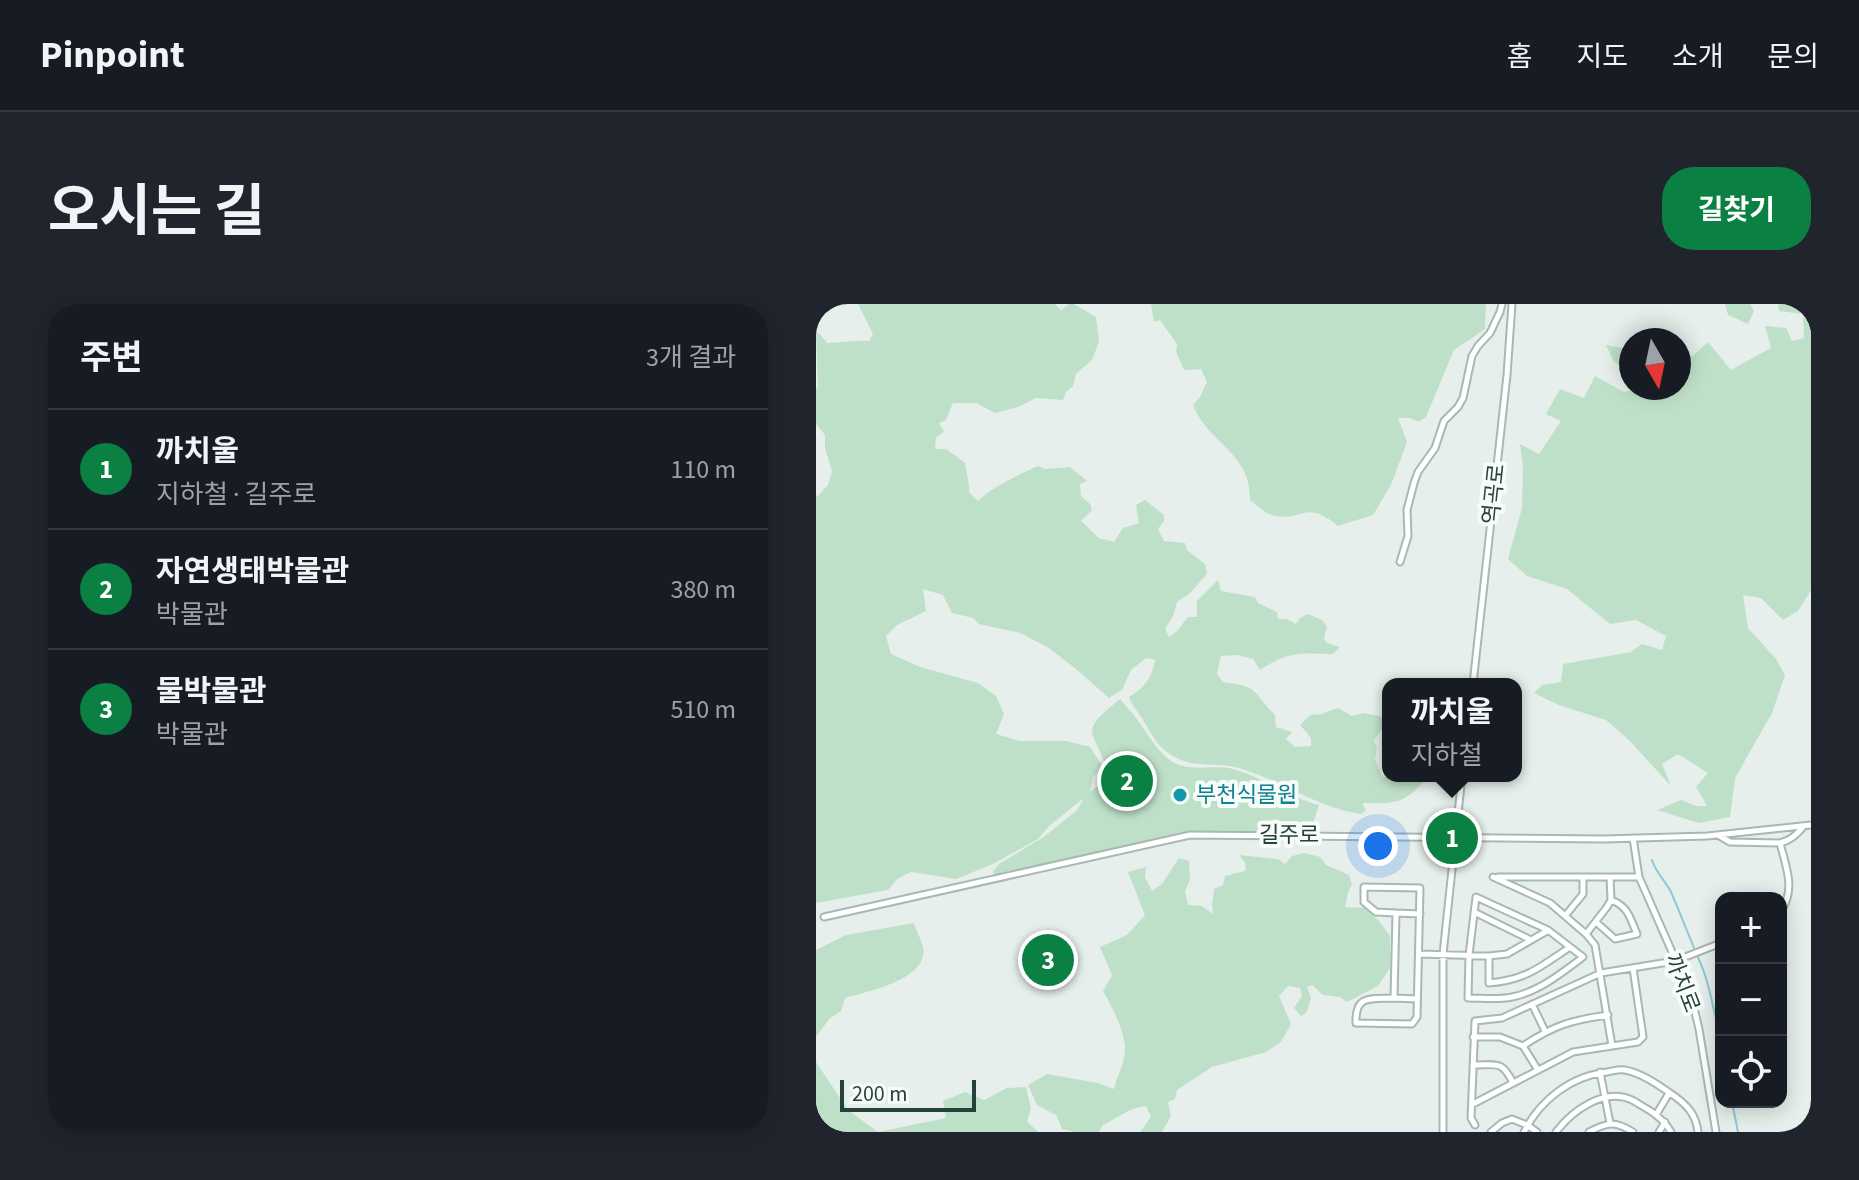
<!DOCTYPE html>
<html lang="ko">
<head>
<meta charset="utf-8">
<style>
	body { margin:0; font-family:"Source Sans 3","Noto Sans KR",sans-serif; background:#20242c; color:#f1f3f6 }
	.controls { position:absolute; right:24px; bottom:24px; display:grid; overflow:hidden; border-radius:16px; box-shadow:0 4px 20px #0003 }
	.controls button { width:72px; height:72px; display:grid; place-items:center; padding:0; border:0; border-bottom:2px solid #363941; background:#171b24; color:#f1f3f6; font:40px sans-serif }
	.compass { position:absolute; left:803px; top:24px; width:72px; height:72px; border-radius:50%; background:#171b24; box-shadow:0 4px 20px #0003; rotate:171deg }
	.scale { position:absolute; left:24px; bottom:20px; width:136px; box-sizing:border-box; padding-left:8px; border:4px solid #24423a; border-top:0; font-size:22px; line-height:28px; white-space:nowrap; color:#24423a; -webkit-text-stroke:6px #f7fbf9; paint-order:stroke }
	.you { position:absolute; left:562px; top:542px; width:28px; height:28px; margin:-20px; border:6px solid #fff; border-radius:50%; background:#1a73e8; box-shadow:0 0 0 12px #1a73e833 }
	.badge { display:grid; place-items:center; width:52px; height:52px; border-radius:50%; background:#0b8043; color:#fff; font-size:26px; font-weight:700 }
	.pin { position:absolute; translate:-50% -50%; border:4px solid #fff; box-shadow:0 2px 8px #0006 }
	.popup { position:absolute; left:566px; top:374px; width:140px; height:104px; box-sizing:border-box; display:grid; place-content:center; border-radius:16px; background:#171b24; filter:drop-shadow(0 2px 6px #0005); font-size:26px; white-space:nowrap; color:#9ea1a6 }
	.popup b { font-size:30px; color:#f1f3f6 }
	.popup::after { content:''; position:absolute; left:50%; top:100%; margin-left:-16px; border:16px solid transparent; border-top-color:#171b24 }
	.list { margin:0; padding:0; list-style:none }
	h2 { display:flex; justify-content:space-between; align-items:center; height:104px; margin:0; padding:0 32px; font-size:34px }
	h2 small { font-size:26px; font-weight:400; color:#9ea1a6 }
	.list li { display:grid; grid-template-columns:52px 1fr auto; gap:24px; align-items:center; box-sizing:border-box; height:120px; padding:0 32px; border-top:2px solid #363941 }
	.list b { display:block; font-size:30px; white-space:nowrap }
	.list p { margin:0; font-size:26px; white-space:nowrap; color:#9ea1a6 }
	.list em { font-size:26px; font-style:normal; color:#9ea1a6 }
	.icon { flex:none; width:44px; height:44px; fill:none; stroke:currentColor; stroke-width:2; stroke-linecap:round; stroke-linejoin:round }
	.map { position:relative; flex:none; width:995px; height:828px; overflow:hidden; border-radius:32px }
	header { display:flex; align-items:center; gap:48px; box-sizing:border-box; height:112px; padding:0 40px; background:#171b24; border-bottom:2px solid #363941 }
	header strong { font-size:38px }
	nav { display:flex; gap:44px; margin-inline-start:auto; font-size:28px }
	.intro { display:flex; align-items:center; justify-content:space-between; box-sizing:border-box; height:192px; padding:0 48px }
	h1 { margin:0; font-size:56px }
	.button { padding:20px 36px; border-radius:32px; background:#0b8043; color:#fff; font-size:28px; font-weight:700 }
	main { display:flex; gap:48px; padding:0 48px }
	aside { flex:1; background:#171b24; border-radius:32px; box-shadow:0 4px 20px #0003 }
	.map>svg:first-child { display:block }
</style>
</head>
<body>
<header>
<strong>Pinpoint</strong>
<nav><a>홈</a><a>지도</a><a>소개</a><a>문의</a></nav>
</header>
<div class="intro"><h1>오시는 길</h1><a class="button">길찾기</a></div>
<main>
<aside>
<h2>주변<small>3개 결과</small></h2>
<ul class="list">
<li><span class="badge">1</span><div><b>까치울</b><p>지하철 · 길주로</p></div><em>110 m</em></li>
<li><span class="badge">2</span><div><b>자연생태박물관</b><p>박물관</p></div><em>380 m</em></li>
<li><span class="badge">3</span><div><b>물박물관</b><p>박물관</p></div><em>510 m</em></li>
</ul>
</aside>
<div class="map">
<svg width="995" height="828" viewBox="0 0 995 828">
	<rect width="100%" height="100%" fill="#e6efeb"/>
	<path fill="#bfe0c8" d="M42,0H239L245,6L253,0H258L280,13L283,38L276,56L260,70L257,82L250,88L247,96L220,94L202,103L179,109L160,99H137L130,116L123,119L128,127L120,134L119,145H130L149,159C150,170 154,177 153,188L162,197C174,184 206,169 222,162L229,165L254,163L271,177L264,180L265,192L274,200L276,206L265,217L283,234L298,238L307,224L323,219L320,201L329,196L348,211V217L342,225L348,237L369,239L371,246L389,260L391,270L374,289L361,298L358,310L349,325L353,333L361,327L372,313H381V297L402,276L405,287L439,293L442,299L461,308L462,315H471L480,320L484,314L492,310L506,316L511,323L508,334L511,339L524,343L517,350C485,349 472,347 444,366L437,355L421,351L405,352L401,370L407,378C445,383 435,387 459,411L460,423L476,428L470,435L479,443L495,442V434L484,421L494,411L505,410L522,404L536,412L547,409L564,412L570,419L558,437L561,444L559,455L566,473L606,472V479C588,500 575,500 549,499L546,500L550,506L545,510C501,504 465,476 423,464C397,457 374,466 351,448C339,439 334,427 326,414C321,406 315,401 313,393C329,384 336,373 339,356L330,354L315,366L306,386L293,394L260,365L233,344L204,329L163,320L157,314L136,309L127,291L107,285L110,307L81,321L70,332L75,350L104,363L162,379L180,392L188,410L180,430L204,437H250L274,443L289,466L285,464L277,473L274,488L283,481L292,467C277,424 261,430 304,395C309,401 315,407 320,414C331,428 340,447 355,457C373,469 397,460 417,465C447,473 472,493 503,501L493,531H374L179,574L177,567L183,560L229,532L261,506L268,494L233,522L222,535L177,560L140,575L95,568L81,575L72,586L0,599V191L2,192L12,181L16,167L9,144V131L0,120V84L2,83L0,29H3L11,39C25,39 38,36 53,37L57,30Z
		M335,0H670L669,25L638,46L610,113L603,118L594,114H582L591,138L575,181L557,211L522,222C488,194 487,219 456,211C448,209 441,201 434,196C435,148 393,141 377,101L384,93L391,78L385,65L368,66L360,48L361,40L344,16L338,18Z
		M909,0H934L938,7L932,20L912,11Z
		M962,0H995V286L982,307L967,316L945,294L927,291L932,324L960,355L969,371L956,409L919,474L914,513L883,519L841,506L865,496L880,502H891L880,483L892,469L862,450L846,460L855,482L813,436L790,416L743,401L718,389L726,381L745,378L747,360L815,348L826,340L846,346L850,332L820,316L794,320L751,285L711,272L692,255L706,204L707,164L704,140L723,150L745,117L730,110L744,85L768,94L779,72L808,88L823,84H863V46L877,52L892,38L915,66L955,44L949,22L970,24L976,37L988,34L987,10L963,7Z
		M790,41L815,46V72L797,56Z
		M489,549L504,553L510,561L533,571L536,580L532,588L529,603L549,604L563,617L574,632V664L562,682L531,698L524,693L507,691L496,681L491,683L495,694L491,708L485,712L478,704L486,692L484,684L472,682L463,692L475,720L465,738L450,748L396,763L361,786L359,795L352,798L355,812L346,828H324L335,813L330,802C315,803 301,814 287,821L283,828H259L246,825L240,811L221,801L212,781L231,770L282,779L298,785C300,774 306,765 308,754C313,733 297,705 287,687L296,671L284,643L311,631L329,611L312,568L330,563L329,573L336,587L346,580L363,554L373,557L374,576L369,587L372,601L386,602L397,610L396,600L398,585L407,581L409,572L429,567L430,560L423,551L462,555L469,560L476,552Z
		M98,619C100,626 105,635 107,643C113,676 51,687 29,694L25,707L13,715L0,733V646L30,631Z
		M0,758L32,806L62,828L130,814L127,797L149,788L168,796L191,784L210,783L215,805L211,817L222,828H0Z"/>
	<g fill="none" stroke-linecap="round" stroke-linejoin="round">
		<path stroke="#8ec9d4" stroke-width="2" d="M836,556C840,569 849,576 855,588C865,611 874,635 884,658C895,681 896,707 905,731
			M916,798L922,828"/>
		<g stroke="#a8b8b2" stroke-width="9">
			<path id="minor" d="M584,258L592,232L591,206L598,179L602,168L619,144L628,117L642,103L647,94L656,52L662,42L674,29L684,8L686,0
				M657,380L691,71L696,0
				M902,531L914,538L964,539C975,536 980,531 987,523
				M817,534L823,573L875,691L883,725L900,828
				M964,539C970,563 980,585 965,607
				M677,573L734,599L770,630L779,641L796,742
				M682,573H823
				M548,583L604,584L601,713L596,720L540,719C539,690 555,695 578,694L580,609L560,608L548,598Z
				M660,593L732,626L767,653C746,669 722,688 696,693C682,696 666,694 652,694L653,651Z
				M658,608L715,636
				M580,609L604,610
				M749,612L767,590V573
				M8,613L374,531L788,535L891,532L995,521
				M780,618L799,635L821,630C814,614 812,602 795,596
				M770,630L791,603L795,596L794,573
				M603,650L673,652L691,650L731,627
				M673,652V679C710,676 724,663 754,643
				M578,694L601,695
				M716,700L729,727
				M657,733H684L707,742L722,766
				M707,742C738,721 756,716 792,711
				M657,761C681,761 686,756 697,779
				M784,768L794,819
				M657,800L757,748L822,738L827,733L817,664
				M840,811L853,789
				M659,821L655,814L659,717L686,714L785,669L859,657L905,639
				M627,828V650L646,472
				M675,828L686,819L696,815L711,821L721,828
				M708,828C724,796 755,772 791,768C797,767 803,765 809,766C825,769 841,780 854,789C869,799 880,809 882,828
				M740,828C756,807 788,783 816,796C822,799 827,803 833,806C842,812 850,818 855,828
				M773,828C791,818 799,817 817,828
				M843,828L849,818"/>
		</g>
		<use href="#minor" stroke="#fff" stroke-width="5"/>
	</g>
	<circle fill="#0f9aa8" stroke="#f7fbf9" stroke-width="3" cx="364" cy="491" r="8"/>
	<g text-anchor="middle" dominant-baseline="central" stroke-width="8" stroke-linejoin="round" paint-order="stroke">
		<g font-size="22" fill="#24423a" stroke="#f7fbf9">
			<text transform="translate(678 190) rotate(-84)">역곡로</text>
			<text x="473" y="531">길주로</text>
			<text transform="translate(866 679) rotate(69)">까치로</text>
		</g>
		<g font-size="22" fill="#0d838f" stroke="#f7fbf9" text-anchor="start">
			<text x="380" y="491">부천식물원</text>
		</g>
	</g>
</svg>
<div class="controls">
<button>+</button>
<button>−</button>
<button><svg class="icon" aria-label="locate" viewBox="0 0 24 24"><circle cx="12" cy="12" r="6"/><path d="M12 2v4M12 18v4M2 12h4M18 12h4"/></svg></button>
</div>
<svg class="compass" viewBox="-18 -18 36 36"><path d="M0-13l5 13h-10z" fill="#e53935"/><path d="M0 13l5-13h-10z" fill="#9ea1a6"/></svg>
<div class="scale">200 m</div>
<div class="you"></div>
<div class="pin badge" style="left:636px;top:534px">1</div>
<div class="popup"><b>까치울</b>지하철</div>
<div class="pin badge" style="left:311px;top:477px">2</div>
<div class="pin badge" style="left:232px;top:656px">3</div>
</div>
</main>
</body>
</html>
